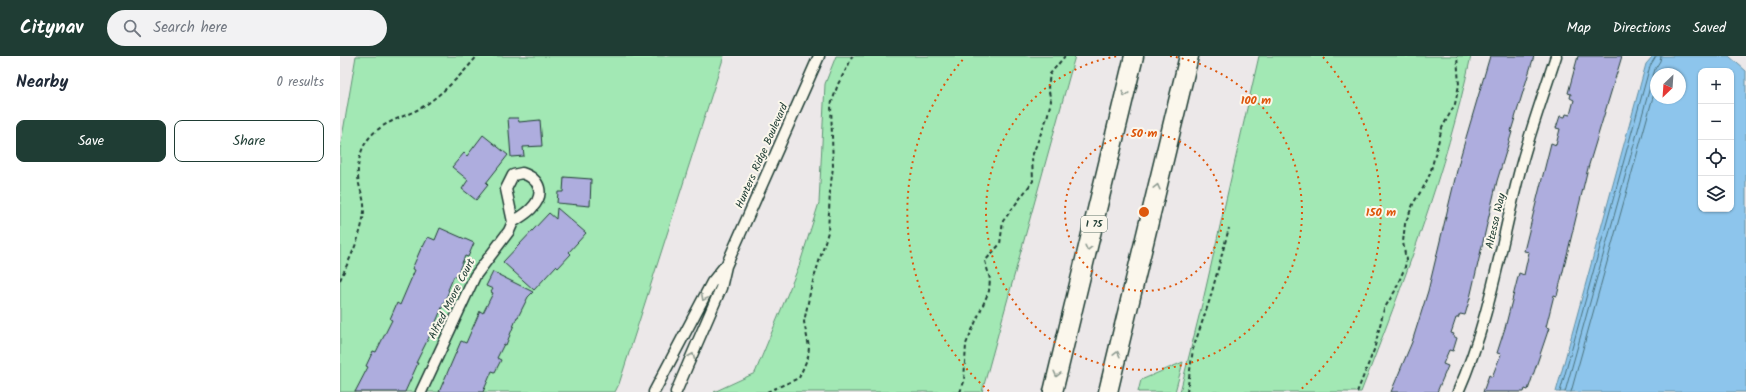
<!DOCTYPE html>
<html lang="en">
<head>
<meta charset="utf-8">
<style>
	body { margin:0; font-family:Kalam,sans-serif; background:#f2f2f3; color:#1f2937 }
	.controls { position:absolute; right:12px; top:12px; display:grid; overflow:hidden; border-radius:8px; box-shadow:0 1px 3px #0004 }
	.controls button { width:36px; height:36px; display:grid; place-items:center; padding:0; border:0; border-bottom:1px solid #e0e1e3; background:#fff; color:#1f2937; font:20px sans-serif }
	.compass { position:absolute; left:1310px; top:12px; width:36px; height:36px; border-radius:50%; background:#fff; box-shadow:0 1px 3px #0004; rotate:205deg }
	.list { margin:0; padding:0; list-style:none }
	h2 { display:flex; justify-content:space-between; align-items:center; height:52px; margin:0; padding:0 16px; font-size:17px }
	h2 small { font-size:13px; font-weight:400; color:#747a83 }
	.actions { display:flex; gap:8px; padding:12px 16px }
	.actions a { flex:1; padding:9px 0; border:1px solid #1f3d34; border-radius:8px; text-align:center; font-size:14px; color:#1f3d34 }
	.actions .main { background:#1f3d34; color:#fff }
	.icon { flex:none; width:22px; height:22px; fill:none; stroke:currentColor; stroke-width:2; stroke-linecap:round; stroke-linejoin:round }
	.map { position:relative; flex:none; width:1406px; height:336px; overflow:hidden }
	header { display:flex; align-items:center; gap:24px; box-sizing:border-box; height:56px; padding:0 20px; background:#1f3d34; color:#fff }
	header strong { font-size:19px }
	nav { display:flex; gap:22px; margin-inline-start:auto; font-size:14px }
	.search { width:280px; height:36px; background:#f2f2f3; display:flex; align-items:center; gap:10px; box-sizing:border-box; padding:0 14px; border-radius:22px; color:#747a83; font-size:15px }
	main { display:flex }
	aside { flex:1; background:#fff }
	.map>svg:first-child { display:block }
</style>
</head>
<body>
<header>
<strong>Citynav</strong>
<div class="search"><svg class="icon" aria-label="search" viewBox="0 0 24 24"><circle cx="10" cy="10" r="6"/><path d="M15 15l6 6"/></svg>Search here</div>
<nav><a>Map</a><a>Directions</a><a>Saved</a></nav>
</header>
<main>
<aside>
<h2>Nearby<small>0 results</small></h2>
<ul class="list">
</ul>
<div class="actions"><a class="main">Save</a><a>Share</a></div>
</aside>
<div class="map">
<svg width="1406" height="336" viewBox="0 0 1406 336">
	<rect width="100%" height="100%" fill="#ece8e9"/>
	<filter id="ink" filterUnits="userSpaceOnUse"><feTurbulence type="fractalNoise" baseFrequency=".025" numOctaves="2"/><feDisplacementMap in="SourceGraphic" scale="8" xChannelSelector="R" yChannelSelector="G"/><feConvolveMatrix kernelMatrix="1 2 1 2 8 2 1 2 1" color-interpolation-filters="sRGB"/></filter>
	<g filter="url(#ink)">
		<path fill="#a2e8b4" stroke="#609274" d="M16,0H384L279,328L275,336H0V93Z
			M496,0H735L642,336H374L415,317L459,210L479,147L485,28Z
			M919,0H1131C1106,115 1064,226 1021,336H840L864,240Z
			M843,306L835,336H798L801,324Z"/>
		<path fill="#8dc5ec" stroke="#618fa2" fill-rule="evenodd" d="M1313,0H1389L1406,15V336H1216L1306,8ZM1361,15H1391V153H1361ZM1316,18H1340V42H1316Z"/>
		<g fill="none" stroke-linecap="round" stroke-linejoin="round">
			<path stroke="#4b737e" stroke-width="1" d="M1220,336L1310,10L1316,0
				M1225,336L1315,13L1320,5L1321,0
				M1231,336L1316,30"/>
		</g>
		<path fill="#aeadde" stroke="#1f3d34" d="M1150,0H1194L1171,75L1172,76L1157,125L1130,242L1125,259L1120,258L1118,262H1116L1111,277L1114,278L1113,280L1117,282L1113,295L1109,294L1103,308L1108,310L1097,336H1051L1072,286L1088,235L1120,102Z
			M1238,0H1282L1248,112L1217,240L1214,239L1206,271L1209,272L1188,334L1185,333L1184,336H1143L1149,319L1152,321L1161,298L1157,297L1165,272L1179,217L1184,219L1189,196L1184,195L1211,87L1216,89L1220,73L1216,72L1220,60L1225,61L1226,58L1230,59L1234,44L1230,42L1231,38L1228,37Z
			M168,62H178L179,66L200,64L202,90L183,91L184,100L171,101Z
			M143,79L168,99L146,127L148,129L136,144L122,133L128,124L112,111L124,97L127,100Z
			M224,121L251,123L250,150L217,147L218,136H223Z
			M217,152L246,177L229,196L231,198L218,212L216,210L194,234L163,206L209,157L216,163Z
			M100,172L134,187L128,201L125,200L116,221L114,220L108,234L109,235L93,273L76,307H78L65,336H15L28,311L26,310L33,295L36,296L52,264L50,263L57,247L60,249L75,214L72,213L82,190L83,191L88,181L95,184Z
			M153,216L193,236L188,241L178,261H177L166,289L164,288L157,302L161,304L155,316L152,315L143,336H99L121,285L126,287L140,255L143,257L153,237L151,236L153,233L146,230Z"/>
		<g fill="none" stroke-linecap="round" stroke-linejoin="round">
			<g stroke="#1f3d34" stroke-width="13">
				<path id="minor" d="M182,117C200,123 206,138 191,153C186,158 179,162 173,166L166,133L173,119Z
					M81,336L135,220L169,175L173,166
					M314,336L372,226L384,211
					M336,336L381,232L386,210L479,0
					M1118,336C1150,264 1161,186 1181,110C1191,73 1204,37 1216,0"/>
			</g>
			<g stroke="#1f3d34" stroke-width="21">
				<path id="motorway" d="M713,336L794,0
					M768,336L849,0"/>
			</g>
			<path stroke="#1f3d34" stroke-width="2" stroke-dasharray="4 3" stroke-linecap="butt" d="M0,224C10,202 22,179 24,155C25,145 21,137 19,128C16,113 19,94 29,82C42,66 62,62 79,53C96,44 125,16 137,0
				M427,336L459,322L468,301L469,291L464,266L471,232L488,176L490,135L493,111L491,49L498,28L508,10L512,0
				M620,336L624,326L626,288L649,235L650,223L645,205L660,188L663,165L693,125L692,100L707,62L711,45L708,31L710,18L725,0
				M847,336L853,293L870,243L889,172
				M1017,336L1034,294L1044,253L1055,235L1065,211L1066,204L1063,186L1065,168L1074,146L1083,132L1090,118L1102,72L1115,48L1119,29L1117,0"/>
			<use href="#minor" stroke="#fbf7ec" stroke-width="10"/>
			<use href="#motorway" stroke="#fbf7ec" stroke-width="18"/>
		</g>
		<defs><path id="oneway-chevron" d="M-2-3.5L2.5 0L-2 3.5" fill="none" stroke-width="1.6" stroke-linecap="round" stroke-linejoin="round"/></defs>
		<g stroke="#8d9a90">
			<use href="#oneway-chevron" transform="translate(785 38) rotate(104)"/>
			<use href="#oneway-chevron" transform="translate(817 131) rotate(-76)"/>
			<use href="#oneway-chevron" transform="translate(748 192) rotate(104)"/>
			<use href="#oneway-chevron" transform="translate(364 242) rotate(118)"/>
			<use href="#oneway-chevron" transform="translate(777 298) rotate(-76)"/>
			<use href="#oneway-chevron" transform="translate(352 300) rotate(-67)"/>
			<use href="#oneway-chevron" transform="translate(717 318) rotate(104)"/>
		</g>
	</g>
	<g fill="none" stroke="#de580e" stroke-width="2" stroke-dasharray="2 4">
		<circle cx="804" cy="156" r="79"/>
		<path d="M830 0A158 158 0 1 1 778 0"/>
		<path d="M649 335A237 237 0 0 1 625 1M983 1A237 237 0 0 1 959 335"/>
	</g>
	<g text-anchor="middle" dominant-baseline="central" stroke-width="4" stroke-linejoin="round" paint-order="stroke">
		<rect fill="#fbf7ec" stroke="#61756b" stroke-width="1" x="741" y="160" width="26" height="16" rx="3"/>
		<g font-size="10" font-weight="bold" fill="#1f3d34">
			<text x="754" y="168">I 75</text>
		</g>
		<g font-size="11" fill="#1f3d34" stroke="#fbf7ec">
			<text transform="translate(422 100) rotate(-66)">Hunters Ridge Boulevard</text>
			<text transform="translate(1156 165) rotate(-77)">Altessa Way</text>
			<text transform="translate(112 243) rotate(-63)">Alfred Moore Court</text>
		</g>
	</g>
	<circle cx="804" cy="156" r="6" fill="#de580e" stroke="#fbf7ec" stroke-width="2"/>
	<g font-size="12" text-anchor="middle" font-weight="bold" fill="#de580e" stroke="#fbf7ec" stroke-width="4" stroke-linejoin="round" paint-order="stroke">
		<text x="916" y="48">100 m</text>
		<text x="804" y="81">50 m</text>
		<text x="1041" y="160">150 m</text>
	</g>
</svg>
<div class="controls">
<button>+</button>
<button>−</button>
<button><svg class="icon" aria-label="locate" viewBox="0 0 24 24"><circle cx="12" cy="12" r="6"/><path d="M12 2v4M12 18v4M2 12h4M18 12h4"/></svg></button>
<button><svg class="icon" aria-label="layers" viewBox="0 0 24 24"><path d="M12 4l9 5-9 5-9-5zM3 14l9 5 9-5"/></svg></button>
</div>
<svg class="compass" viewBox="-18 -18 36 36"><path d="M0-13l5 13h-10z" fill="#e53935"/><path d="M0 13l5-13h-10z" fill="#747a83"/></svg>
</div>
</main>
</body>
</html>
